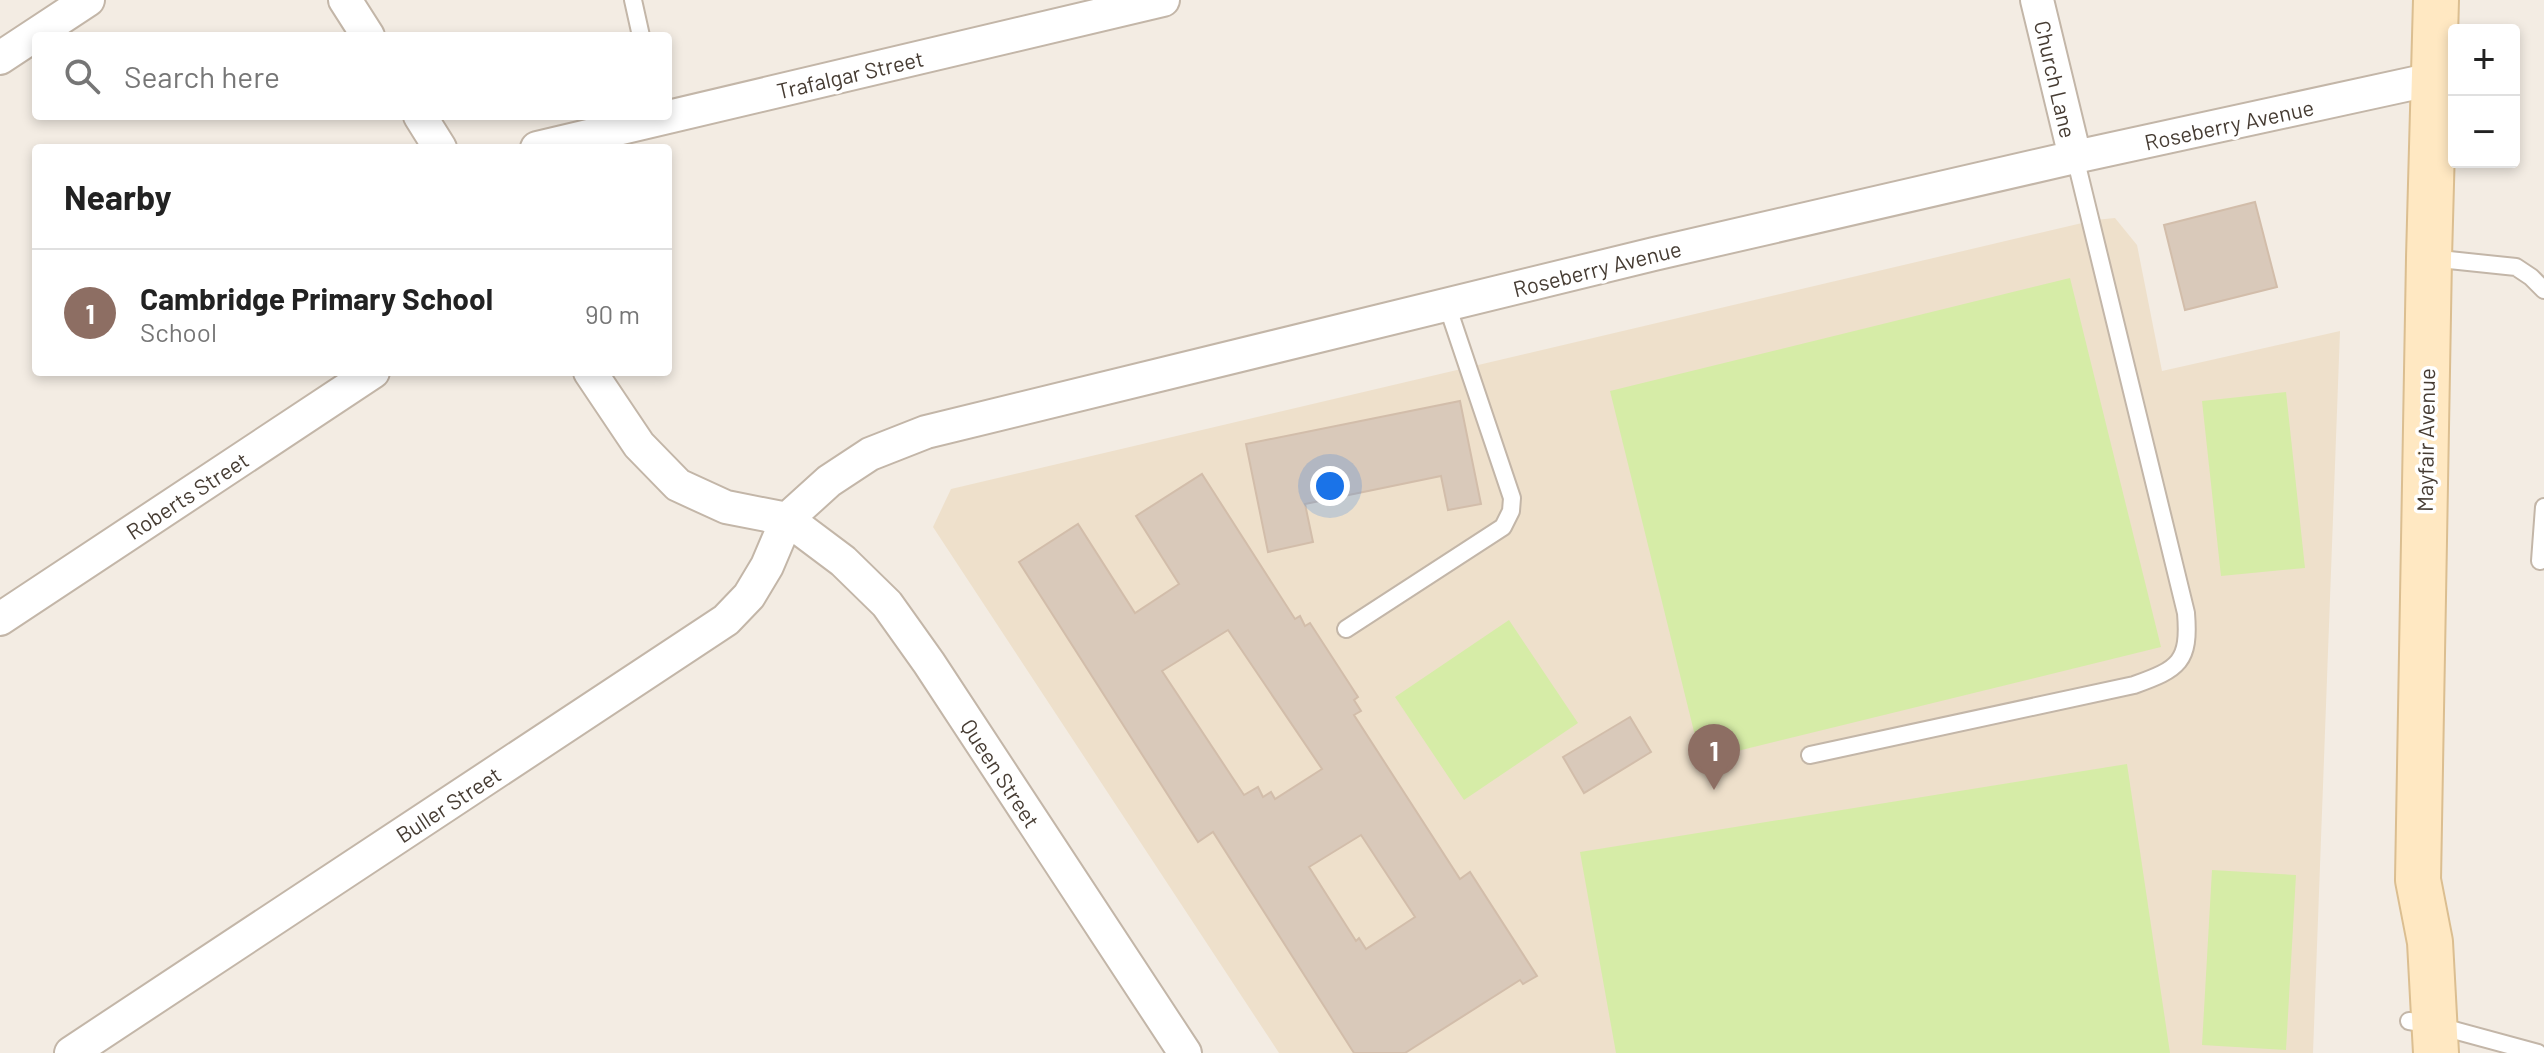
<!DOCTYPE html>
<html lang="en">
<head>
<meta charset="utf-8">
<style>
	body { margin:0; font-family:Barlow,sans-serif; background:#f2f2f2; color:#222 }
	.controls { position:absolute; right:24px; top:24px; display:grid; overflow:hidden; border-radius:8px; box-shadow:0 4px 12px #0003 }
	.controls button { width:72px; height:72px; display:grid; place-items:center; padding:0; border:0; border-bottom:2px solid #e0e0e0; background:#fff; color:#222; font:40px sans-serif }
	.you { position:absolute; left:1330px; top:486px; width:28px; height:28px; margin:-20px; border:6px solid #fff; border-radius:50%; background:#1a73e8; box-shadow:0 0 0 12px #1a73e833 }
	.badge { display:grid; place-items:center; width:52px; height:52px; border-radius:50%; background:#ff140f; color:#fff; font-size:26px; font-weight:700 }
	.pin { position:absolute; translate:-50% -66px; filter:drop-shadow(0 2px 4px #0008) }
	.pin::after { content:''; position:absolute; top:42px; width:28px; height:24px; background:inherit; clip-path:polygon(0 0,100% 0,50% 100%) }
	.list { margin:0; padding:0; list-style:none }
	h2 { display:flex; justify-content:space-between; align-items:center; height:104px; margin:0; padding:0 32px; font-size:34px }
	h2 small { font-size:26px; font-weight:400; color:#767676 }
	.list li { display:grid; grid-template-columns:52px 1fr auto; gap:24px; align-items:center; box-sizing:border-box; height:128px; padding:0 32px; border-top:2px solid #e0e0e0 }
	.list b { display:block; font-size:30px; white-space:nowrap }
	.list p { margin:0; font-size:26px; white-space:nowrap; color:#767676 }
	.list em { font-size:26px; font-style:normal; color:#767676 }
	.icon { flex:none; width:44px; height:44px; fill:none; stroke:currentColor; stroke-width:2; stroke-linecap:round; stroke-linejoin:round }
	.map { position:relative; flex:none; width:2544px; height:1053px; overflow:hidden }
	.search { position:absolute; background:#fff; box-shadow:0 4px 12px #0003; left:32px; top:32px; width:640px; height:88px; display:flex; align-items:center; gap:20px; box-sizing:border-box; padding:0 28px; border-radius:8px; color:#767676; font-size:30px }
	.panel { position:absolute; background:#fff; box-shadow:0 4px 12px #0003; left:32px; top:144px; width:640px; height:232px; border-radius:8px }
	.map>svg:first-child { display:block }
</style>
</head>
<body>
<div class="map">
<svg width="2544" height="1053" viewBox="0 0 2544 1053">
	<rect width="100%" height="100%" fill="#f3ece3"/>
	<path fill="#eee0cb" d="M2115,218L2137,245L2162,371L2340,331L2313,1053H1279L933,527L951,489L2095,220Z"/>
	<path fill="#d6eca7" d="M2070,278L2161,647L1701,760L1610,391Z
		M2286,392L2305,568L2221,576L2202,401Z
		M1509,620L1578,723L1464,800L1395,697Z
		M2127,764L2170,1053H1616L1580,852Z
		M2212,870L2296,875L2286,1050L2202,1045Z"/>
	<path fill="#d9c9ba" stroke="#d2bdaa" stroke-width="2" fill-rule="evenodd" d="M2255,202L2277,287L2185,310L2164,225Z
		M1460,401L1481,504L1448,510L1441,476L1305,504L1313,542L1268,552L1246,444Z
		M1202,474L1295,619L1300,616L1305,626L1310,623L1358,697L1354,700L1361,711L1354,715L1460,879L1470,872L1537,976L1523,984L1520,980L1405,1053H1354L1213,832L1198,842L1019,562L1078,524L1135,613L1179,584L1136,516ZM1228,630L1322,769L1275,799L1271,792L1263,797L1258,787L1244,795L1162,671ZM1361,835L1415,917L1366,949L1359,938L1356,941L1309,867Z
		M1630,717L1651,752L1584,793L1563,757Z"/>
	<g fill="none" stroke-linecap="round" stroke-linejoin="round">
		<g stroke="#c3b6a8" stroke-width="20">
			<path id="lane" d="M633,0L641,36
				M2430,258L2516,267L2531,277L2544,290
				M2540,561L2544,507
				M1346,629L1503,527L1511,511L1512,498L1447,305
				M1810,755L2134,685C2179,669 2190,662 2186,613L2075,157
				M2409,1021L2435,1025L2538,1053"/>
		</g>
		<g stroke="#c3b6a8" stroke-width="36">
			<path id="street" d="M345,0L368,36
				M2037,0L2075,157
				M0,58L88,0
				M420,116L440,148
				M537,148L1163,0
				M590,372L639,445L678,485L726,507L787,519L843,561L887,604L929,663L1185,1053
				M0,619L373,372
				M71,1053L726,620L749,596L767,566L787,519L829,481L870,454L926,432L1654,254L2075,157L2433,79"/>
		</g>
		<g stroke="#dbbe90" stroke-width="48">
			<path id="secondary" d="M2436,0L2429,258L2418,880L2430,942L2436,1053"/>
		</g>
		<use href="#lane" stroke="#fff" stroke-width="16"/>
		<use href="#street" stroke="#fff" stroke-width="32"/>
		<use href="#secondary" stroke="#ffe8c2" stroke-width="44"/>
	</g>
	<g text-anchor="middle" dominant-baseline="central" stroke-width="7" stroke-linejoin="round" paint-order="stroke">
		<g font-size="22" fill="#463c33" stroke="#fff">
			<text transform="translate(850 74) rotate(-13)">Trafalgar Street</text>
			<text transform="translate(2056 79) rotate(77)">Church Lane</text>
			<text transform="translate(2229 124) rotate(-12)">Roseberry Avenue</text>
			<text transform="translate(1597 268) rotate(-14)">Roseberry Avenue</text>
			<text transform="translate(2425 440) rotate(-89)">Mayfair Avenue</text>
			<text transform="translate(187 495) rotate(-33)">Roberts Street</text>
			<text transform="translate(1001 773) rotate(57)">Queen Street</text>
			<text transform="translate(448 804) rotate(-33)">Buller Street</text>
		</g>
	</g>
</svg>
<div class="controls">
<button>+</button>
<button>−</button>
</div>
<div class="you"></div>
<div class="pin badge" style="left:1714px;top:790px;background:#8d6e63">1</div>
<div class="search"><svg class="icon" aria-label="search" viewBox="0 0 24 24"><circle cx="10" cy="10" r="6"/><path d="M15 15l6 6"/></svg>Search here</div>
<section class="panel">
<h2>Nearby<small></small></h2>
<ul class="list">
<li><span class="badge" style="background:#8d6e63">1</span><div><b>Cambridge Primary School</b><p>School</p></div><em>90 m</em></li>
</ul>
</section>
</div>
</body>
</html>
